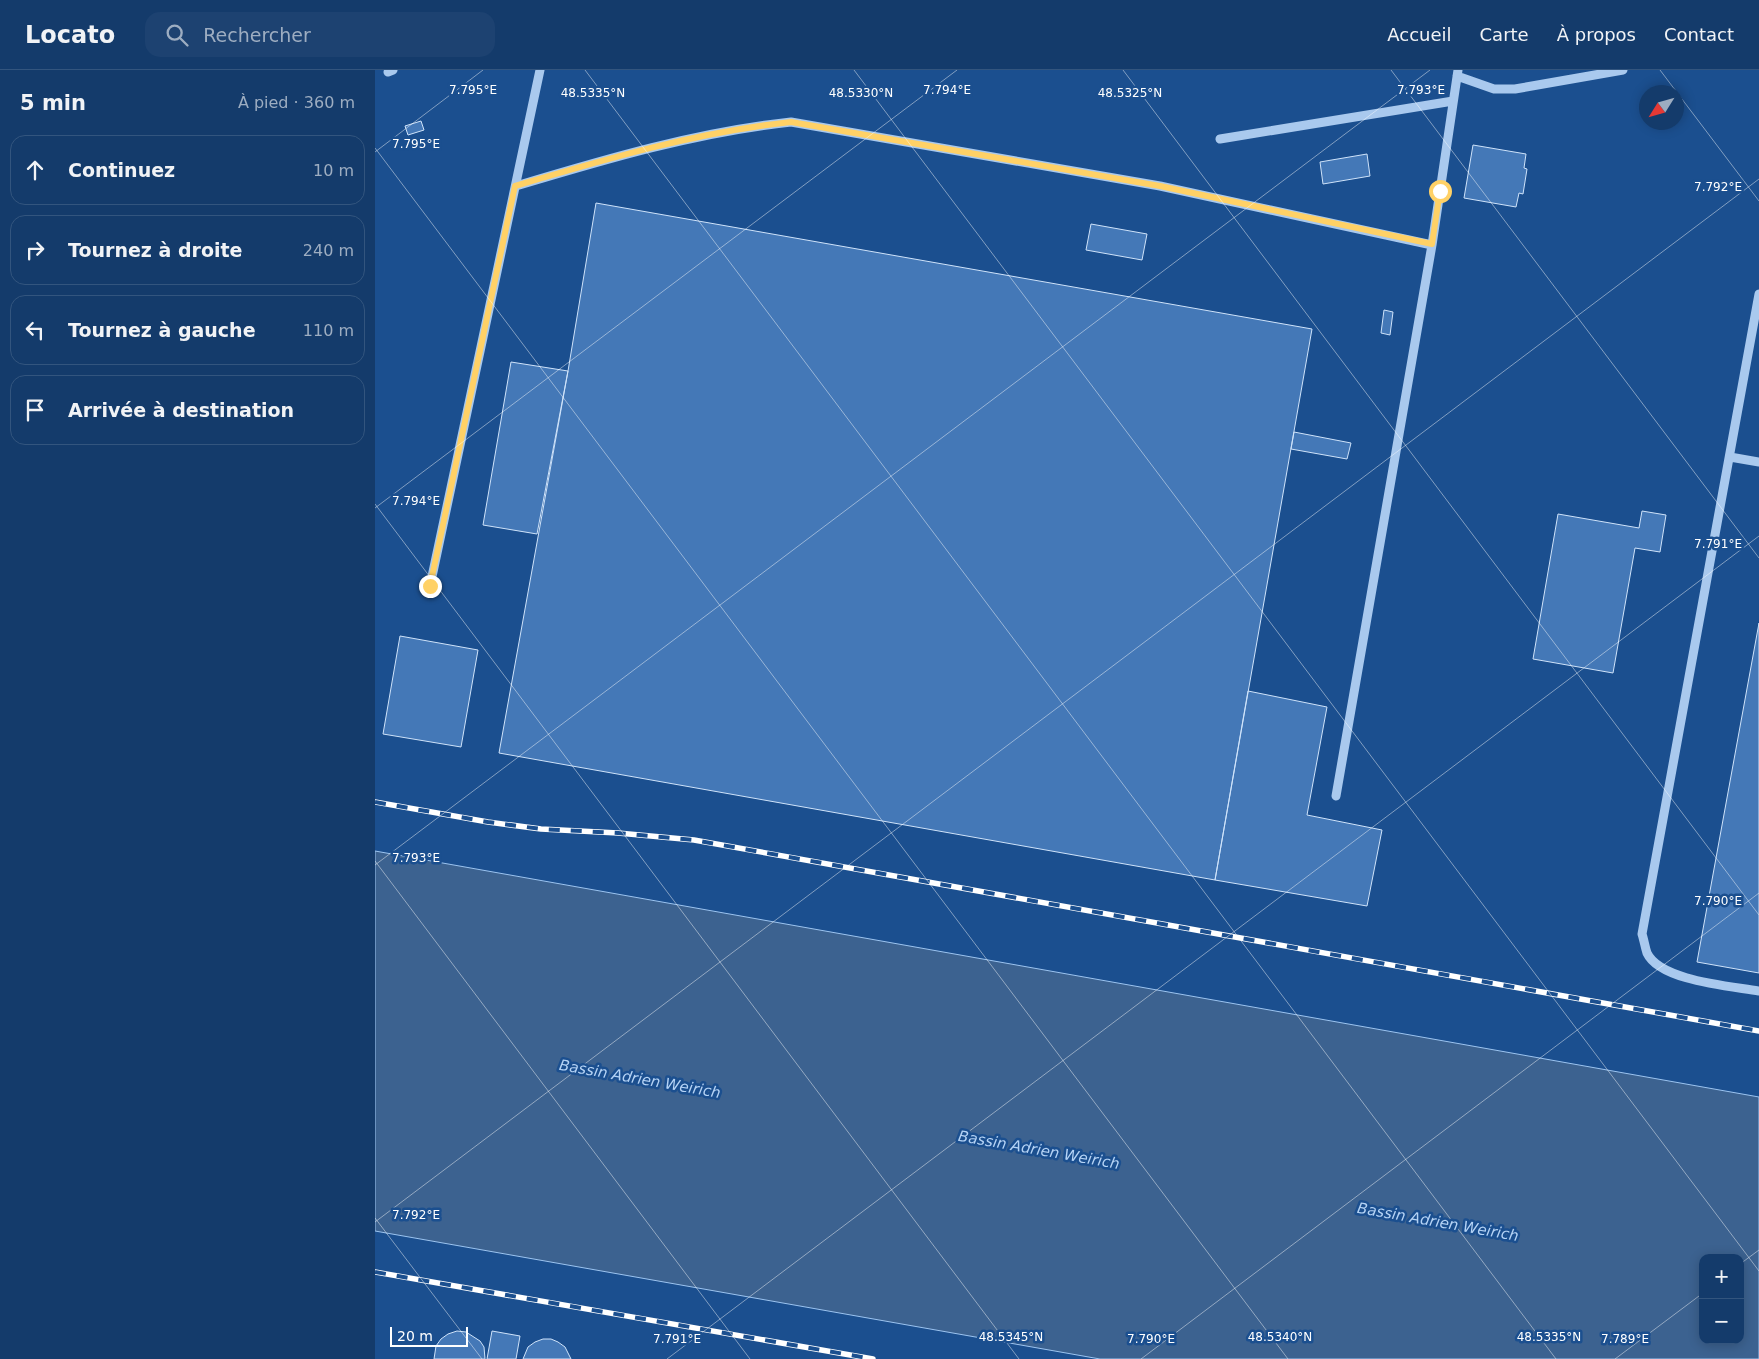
<!DOCTYPE html>
<html lang="fr">
<head>
<meta charset="utf-8">
<style>
	body { margin:0; font-family:"DejaVu Sans",sans-serif; background:#1d4271; color:#f1f3f6 }
	.controls { position:absolute; right:15px; bottom:15px; display:grid; overflow:hidden; border-radius:10px; box-shadow:0 2px 12px #0003 }
	.controls button { width:45px; height:45px; display:grid; place-items:center; padding:0; border:0; border-bottom:1px solid #33557e; background:#143b6b; color:#f1f3f6; font:25px sans-serif }
	.compass { position:absolute; left:1264px; top:15px; width:45px; height:45px; border-radius:50%; background:#143b6b; box-shadow:0 2px 12px #0003; rotate:233deg }
	.scale { position:absolute; left:15px; bottom:12px; width:78px; box-sizing:border-box; padding-left:5px; border:2px solid #fff; border-top:0; font-size:14px; line-height:18px; white-space:nowrap; color:#fff; -webkit-text-stroke:4px #1b4f8f; paint-order:stroke }
	.stop { position:absolute; width:15px; height:15px; margin:-11px; border:4px solid #ffd166; border-radius:50%; background:#fff }
	.stop.end { background:#ffd166; border-color:#fff; box-shadow:0 1px 5px #0008 }
	.list { margin:0; padding:0; list-style:none }
	h2 { display:flex; justify-content:space-between; align-items:center; height:65px; margin:0; padding:0 20px; font-size:21px }
	h2 small { font-size:16px; font-weight:400; color:#9dadc1 }
	.list li { display:grid; grid-template-columns:32px 1fr auto; gap:15px; align-items:center; box-sizing:border-box; height:70px; margin:0 10px 10px; padding:0 10px; border:1px solid #33557e; border-radius:15px }
	.list b { display:block; font-size:19px; white-space:nowrap }
	.list em { font-size:16px; font-style:normal; color:#9dadc1 }
	.icon { flex:none; width:28px; height:28px; fill:none; stroke:currentColor; stroke-width:2; stroke-linecap:round; stroke-linejoin:round }
	.map { position:relative; flex:none; width:1384px; height:1289px; overflow:hidden }
	header { display:flex; align-items:center; gap:30px; box-sizing:border-box; height:70px; padding:0 25px; background:#143b6b; border-bottom:1px solid #33557e }
	header strong { font-size:24px }
	nav { display:flex; gap:28px; margin-inline-start:auto; font-size:18px }
	.search { width:350px; height:45px; background:#1d4271; display:flex; align-items:center; gap:12px; box-sizing:border-box; padding:0 18px; border-radius:15px; color:#9dadc1; font-size:19px }
	main { display:flex }
	aside { flex:1; background:#143b6b }
	.map>svg:first-child { display:block }
</style>
</head>
<body>
<header>
<strong>Locato</strong>
<div class="search"><svg class="icon" aria-label="search" viewBox="0 0 24 24"><circle cx="10" cy="10" r="6"/><path d="M15 15l6 6"/></svg>Rechercher</div>
<nav><a>Accueil</a><a>Carte</a><a>À propos</a><a>Contact</a></nav>
</header>
<main>
<aside>
<h2>5 min<small>À pied · 360 m</small></h2>
<ul class="list">
<li><svg class="icon" aria-label="ahead" viewBox="0 0 24 24"><path d="M12 20V5M6 11l6-6 6 6"/></svg><div><b>Continuez</b></div><em>10 m</em></li>
<li><svg class="icon" aria-label="right" viewBox="0 0 24 24"><path d="M7 20v-9h11M14 6l5 5-5 5"/></svg><div><b>Tournez à droite</b></div><em>240 m</em></li>
<li><svg class="icon" aria-label="left" viewBox="0 0 24 24"><path d="M17 20v-9H6M10 6l-5 5 5 5"/></svg><div><b>Tournez à gauche</b></div><em>110 m</em></li>
<li><svg class="icon" aria-label="arrive" viewBox="0 0 24 24"><path d="M6 21V4h12l-3 4 3 4H6"/></svg><div><b>Arrivée à destination</b></div></li>
</ul>
</aside>
<div class="map">
<svg width="1384" height="1289" viewBox="0 0 1384 1289">
	<rect width="100%" height="100%" fill="#1b4f8f"/>
	<path fill="#3c6290" stroke="#9cc4f0" fill-rule="evenodd" d="M0,781L1384,1027V1289H725L0,1161ZM1328,1188H1365V1270H1328Z"/>
	<path fill="#4478b7" stroke="#cfe3fa" d="M46,51L49,60L33,65L30,56Z
		M1098,75L1151,84L1149,98L1152,99L1148,124L1144,123L1141,137L1089,128Z
		M992,84L995,106L948,114L945,92Z
		M221,133L937,259L840,810L124,683L193,301Z
		M716,154L772,164L767,190L711,180Z
		M1009,240L1018,242L1015,265L1006,263Z
		M136,292L193,301L162,464L108,455Z
		M919,362L976,373L972,389L916,379Z
		M1267,441L1291,445L1285,482L1260,478L1238,603L1158,589L1183,444L1264,458Z
		M1384,553V903L1322,892Z
		M25,566L103,580L86,677L8,664Z
		M873,621L952,637L932,745L1007,760L992,836L840,810Z
		M82,1261L91,1262L105,1271L109,1277L110,1289H59L61,1276L66,1269L73,1264Z
		M117,1261L145,1266L141,1289H112Z
		M168,1269H176L183,1272L190,1277L196,1289H148L153,1277L160,1272Z"/>
	<g fill="none" stroke-linecap="round" stroke-linejoin="round">
		<path stroke="#a9c9ee" stroke-width="9" d="M13,2L18,0
			M1082,6L1119,19H1140L1248,0
			M845,69L1078,31
			M141,116C231,89 322,62 416,52L785,116L1057,175
			M1384,224L1267,864C1269,870 1270,877 1272,883C1285,911 1356,916 1384,921
			M1355,387L1384,392
			M55,516L165,0
			M961,726L1057,175L1083,0"/>
		<g stroke="#fff" stroke-width="5.5">
			<path id="rail" d="M0,732L113,752L166,759L243,763L319,770L1384,961
				M0,1202L498,1289"/>
		</g>
		<use href="#rail" stroke="#1b4f8f" stroke-width="4" stroke-dasharray="11" stroke-linecap="butt"/>
	</g>
	<g fill="none" stroke-linecap="round" stroke-linejoin="round">
		<path stroke="#ffd166" stroke-width="6" d="M55,516L140,116C231,89 322,62 416,52L785,116L1057,174L1065,121"/>
	</g>
	<path fill="none" stroke="#fff" stroke-width="1" stroke-opacity="0.45" d="M210,0L1181,1289M479,0L1384,1201M748,0L1384,845M1016,0L1384,488M1285,0L1384,131M0,78L913,1289M0,82L108,0M0,434L644,1289M0,438L582,0M0,791L375,1289M0,795L1055,0M0,1148L107,1289M0,1152L1384,109M1365,1194L1384,1180M292,1289L1384,466M766,1289L1384,823M1240,1289L1328,1223"/>
	<g text-anchor="middle" dominant-baseline="central" stroke-width="5" stroke-linejoin="round" paint-order="stroke">
		<g font-size="15" font-style="italic" fill="#b5d3f5" stroke="#1b4f8f">
			<text transform="translate(265 1009) rotate(10)">Bassin Adrien Weirich</text>
			<text transform="translate(664 1080) rotate(10)">Bassin Adrien Weirich</text>
			<text transform="translate(1063 1152) rotate(10)">Bassin Adrien Weirich</text>
		</g>
	</g>
	<g font-size="12" text-anchor="middle" fill="#fff" stroke="#1b4f8f" stroke-width="5" stroke-linejoin="round" paint-order="stroke">
		<text x="572" y="24">7.794°E</text>
		<text x="98" y="24">7.795°E</text>
		<text x="1046" y="24">7.793°E</text>
		<text x="218" y="27">48.5335°N</text>
		<text x="486" y="27">48.5330°N</text>
		<text x="755" y="27">48.5325°N</text>
		<text x="41" y="78">7.795°E</text>
		<text x="1343" y="121">7.792°E</text>
		<text x="41" y="435">7.794°E</text>
		<text x="1343" y="478">7.791°E</text>
		<text x="41" y="792">7.793°E</text>
		<text x="1343" y="835">7.790°E</text>
		<text x="41" y="1149">7.792°E</text>
		<text x="636" y="1271">48.5345°N</text>
		<text x="905" y="1271">48.5340°N</text>
		<text x="1174" y="1271">48.5335°N</text>
		<text x="302" y="1273">7.791°E</text>
		<text x="776" y="1273">7.790°E</text>
		<text x="1250" y="1273">7.789°E</text>
	</g>
</svg>
<div class="controls">
<button>+</button>
<button>−</button>
</div>
<svg class="compass" viewBox="-18 -18 36 36"><path d="M0-13l5 13h-10z" fill="#e53935"/><path d="M0 13l5-13h-10z" fill="#9dadc1"/></svg>
<div class="scale">20 m</div>
<div class="stop" style="left:1065px;top:121px"></div>
<div class="stop end" style="left:55px;top:516px"></div>
</div>
</main>
</body>
</html>
